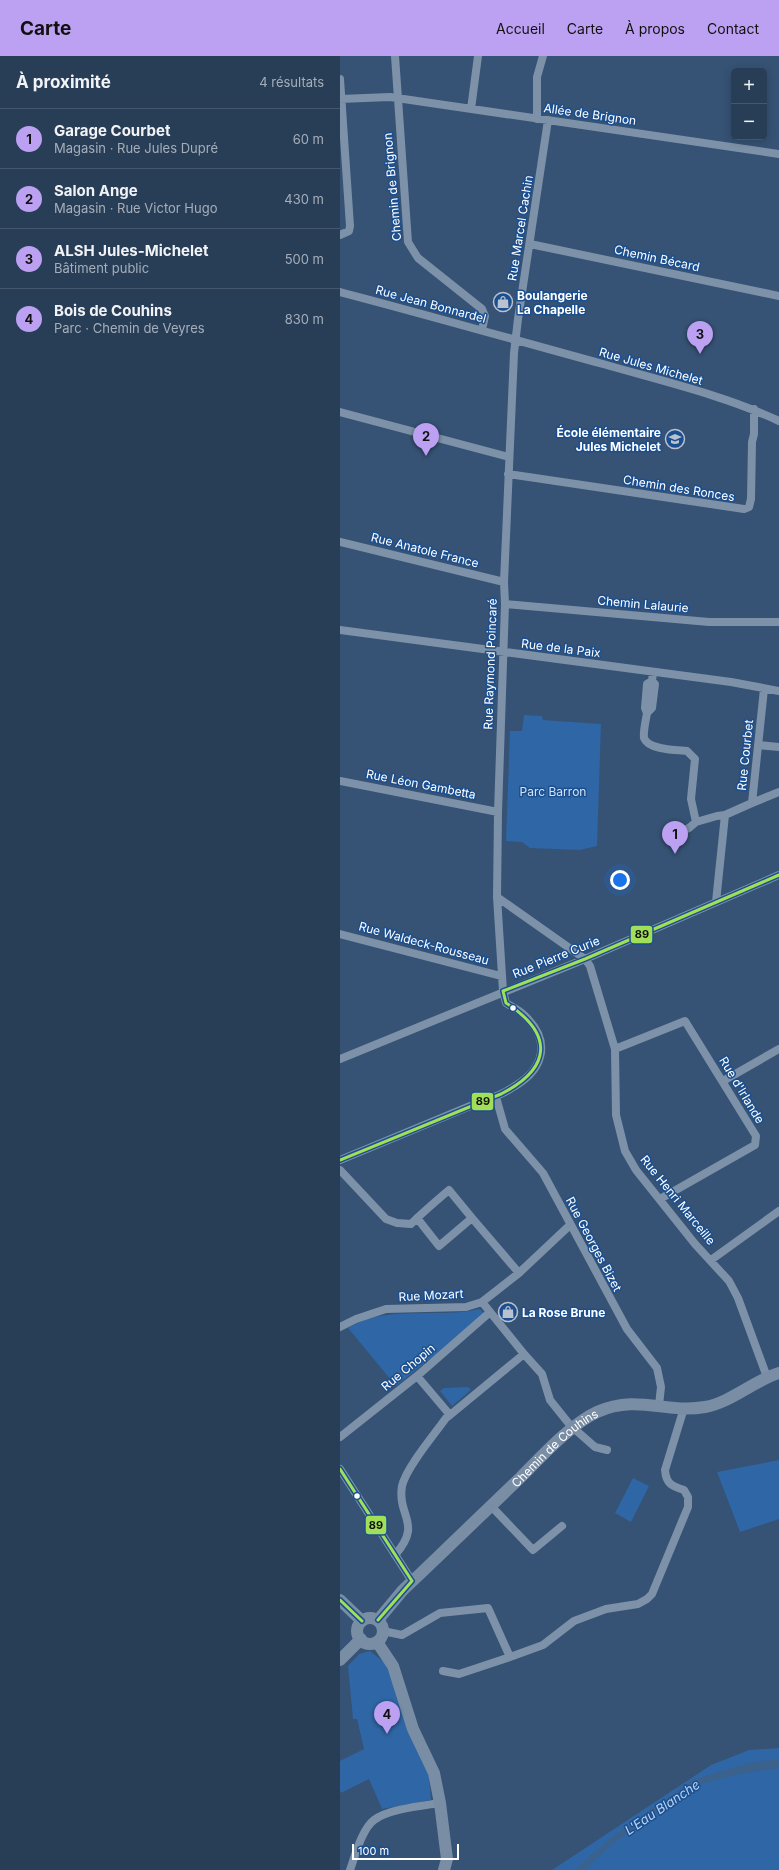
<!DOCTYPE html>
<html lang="fr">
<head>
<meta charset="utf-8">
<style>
	body { margin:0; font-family:Inter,sans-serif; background:#344961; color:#f1f3f6 }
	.controls { position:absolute; right:12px; top:12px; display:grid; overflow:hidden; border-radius:6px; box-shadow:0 2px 10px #0003 }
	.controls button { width:36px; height:36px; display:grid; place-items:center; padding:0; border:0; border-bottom:1px solid #44576d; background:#283e57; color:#f1f3f6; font:20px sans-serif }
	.scale { position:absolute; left:12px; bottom:10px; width:107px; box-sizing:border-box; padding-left:4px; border:2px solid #fff; border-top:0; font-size:11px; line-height:14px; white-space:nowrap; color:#fff; -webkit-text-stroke:3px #1b4f8f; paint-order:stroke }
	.you { position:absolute; left:280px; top:824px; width:14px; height:14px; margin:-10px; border:3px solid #fff; border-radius:50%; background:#1a73e8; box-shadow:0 0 0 6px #1a73e833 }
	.badge { display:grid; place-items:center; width:26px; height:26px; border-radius:50%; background:#bca0f2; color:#111; font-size:13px; font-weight:700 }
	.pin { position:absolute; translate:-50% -33px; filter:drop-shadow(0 1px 2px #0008) }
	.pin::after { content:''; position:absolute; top:21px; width:14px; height:12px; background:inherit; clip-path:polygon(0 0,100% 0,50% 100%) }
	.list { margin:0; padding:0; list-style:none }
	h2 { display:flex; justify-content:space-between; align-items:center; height:52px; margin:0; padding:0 16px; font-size:17px }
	h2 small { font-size:13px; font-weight:400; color:#a5aeba }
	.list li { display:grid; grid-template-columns:26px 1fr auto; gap:12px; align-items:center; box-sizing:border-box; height:60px; padding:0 16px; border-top:1px solid #44576d }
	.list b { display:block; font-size:15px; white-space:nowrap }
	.list p { margin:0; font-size:13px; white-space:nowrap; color:#a5aeba }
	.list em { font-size:13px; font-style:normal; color:#a5aeba }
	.map { position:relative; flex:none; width:439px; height:1814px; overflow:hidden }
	header { display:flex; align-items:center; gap:24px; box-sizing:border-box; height:56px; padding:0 20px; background:#bca0f2; color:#111 }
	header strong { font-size:19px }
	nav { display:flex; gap:22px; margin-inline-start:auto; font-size:14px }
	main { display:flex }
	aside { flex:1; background:#283e57 }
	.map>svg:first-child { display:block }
</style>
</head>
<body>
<header>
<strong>Carte</strong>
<nav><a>Accueil</a><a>Carte</a><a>À propos</a><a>Contact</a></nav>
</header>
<main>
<aside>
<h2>À proximité<small>4 résultats</small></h2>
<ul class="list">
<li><span class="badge">1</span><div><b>Garage Courbet</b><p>Magasin · Rue Jules Dupré</p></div><em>60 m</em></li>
<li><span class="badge">2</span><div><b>Salon Ange</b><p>Magasin · Rue Victor Hugo</p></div><em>430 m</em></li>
<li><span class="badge">3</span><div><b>ALSH Jules-Michelet</b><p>Bâtiment public</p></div><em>500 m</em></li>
<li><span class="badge">4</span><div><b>Bois de Couhins</b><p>Parc · Chemin de Veyres</p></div><em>830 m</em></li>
</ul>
</aside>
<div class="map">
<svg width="439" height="1814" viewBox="0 0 439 1814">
	<rect width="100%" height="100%" fill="#365274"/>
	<path fill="#2f66a5" d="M184,659L202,660L203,664L261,668L257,790L240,794L190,792L182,786L166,785L170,675H182Z
		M140,1253L145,1259L56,1330L8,1272C47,1248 97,1263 140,1253Z
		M128,1331L131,1334L112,1350L100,1335L104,1332Z
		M439,1404V1463L400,1476L377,1416Z
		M293,1422L309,1430L291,1466L275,1457Z
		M30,1595L45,1607L89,1719L91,1744L42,1753L29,1723L1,1737L0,1734V1705L24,1693L17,1663H13L8,1610L19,1598Z
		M439,1692V1814H212L371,1709L409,1694Z"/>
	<path fill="#3b618d" d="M439,1703V1712L399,1718L357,1729L271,1789L244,1814H235L272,1781L352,1724L409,1707Z"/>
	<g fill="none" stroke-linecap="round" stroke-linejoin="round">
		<path stroke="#7d92a8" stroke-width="8" d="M55,0L68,186L78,202L142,253L145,260L142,274
			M0,23L10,170L9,175L0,179
			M0,43L50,41L439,98
			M131,53L138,0
			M197,63V21L203,0
			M190,188L439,240
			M0,236C88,259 175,284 263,308C322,325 383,339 439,365
			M0,356L169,401
			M168,418L404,453L409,451L411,443L412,386L414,378V353
			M0,486L164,526
			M165,548L369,566H439
			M0,574L391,626L439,635
			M307,657C306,664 303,675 304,682C308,694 337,694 347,695L355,703L351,743L356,766L349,772L327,781
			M307,657L312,652L315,628L312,625L313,616
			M307,657L305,652L307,628L312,625
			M418,689L439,691
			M0,725L158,756
			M412,747L439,736
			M356,766L377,760L385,759
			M157,841L245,903L250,910L275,993L276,1059L285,1095L296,1114L355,1188L389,1225L398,1242L427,1321
			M376,846L385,759L412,747L424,633
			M0,878L161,920
			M275,993L345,965L416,1080L415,1089L320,1143
			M0,1003L245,903L439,819
			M383,1025L439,993
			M156,1041L165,1073L203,1117L287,1273L317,1312L321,1331L319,1349
			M0,1104L147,1043C157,1041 166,1036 175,1030C205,1012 211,984 184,959C179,954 172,951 166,947L163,935L157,841L158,756L165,548L164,526L174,297L178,263L208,64
			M0,1114L46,1163L57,1167L71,1168C83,1156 96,1145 109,1134L132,1162L99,1190L77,1162
			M132,1162L179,1217
			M371,1204L439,1155
			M0,1271L16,1263L46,1253L126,1251L142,1246L179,1217L230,1169
			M184,1298L202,1318L210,1344L230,1369L255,1391L267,1394
			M77,1320L110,1359L184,1298L142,1246
			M0,1381L77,1320L149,1257
			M0,1413L72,1525
			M151,1450L193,1494L222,1470
			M55,1499C83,1467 57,1461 62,1430C66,1412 94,1379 106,1362L110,1359
			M43,1575L62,1579L100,1557L148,1552L170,1601L203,1589L234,1565L266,1553L298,1548L307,1543L312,1538L348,1451V1441L344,1434C332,1430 326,1428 325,1414L344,1352
			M103,1615L119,1618L170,1601
			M10,1814C15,1800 22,1773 34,1764C49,1753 81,1750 100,1747"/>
		<g stroke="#798da4" stroke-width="12">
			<path d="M0,1544L22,1565"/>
			<circle cx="30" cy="1575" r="13"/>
			<path id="s1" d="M38,1564L63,1534L80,1518C113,1486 147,1454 181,1421C201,1401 231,1368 257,1356C298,1338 326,1358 365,1351C392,1346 413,1325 439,1317"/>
			<path d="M37,1586L53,1610L73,1673L94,1717L100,1747L107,1803L104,1814"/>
			<path d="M0,1604L21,1583"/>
		</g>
		<g stroke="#1b4f8f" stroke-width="6">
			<path id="bus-1" d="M163,935L245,903L439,819
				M0,1104L161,1038C212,1012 214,978 166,947L163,935
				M0,1413L72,1525
				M0,1544L22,1565
				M38,1564L72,1525"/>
		</g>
		<use href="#bus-1" stroke="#a1df59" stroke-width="3"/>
	</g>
	<defs>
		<g id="shop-ring" transform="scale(1)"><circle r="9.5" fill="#1b4f8f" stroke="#b9c2ce" stroke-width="1.5"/><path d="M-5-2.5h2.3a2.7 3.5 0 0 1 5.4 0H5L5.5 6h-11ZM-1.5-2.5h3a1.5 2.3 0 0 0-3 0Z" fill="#b9c2ce"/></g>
		<g id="school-ring" transform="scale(1)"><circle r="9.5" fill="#1b4f8f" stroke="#b9c2ce" stroke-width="1.5"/><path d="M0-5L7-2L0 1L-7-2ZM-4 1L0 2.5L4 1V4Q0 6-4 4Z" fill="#b9c2ce"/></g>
	</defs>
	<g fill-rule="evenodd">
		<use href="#shop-ring" x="163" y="246"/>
		<use href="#school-ring" x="335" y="383"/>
		<use href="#shop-ring" x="168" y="1256"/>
	</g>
	<g fill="#fff" stroke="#1b4f8f" stroke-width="1.5">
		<circle cx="173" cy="952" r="3.5"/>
		<circle cx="17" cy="1440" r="3.5"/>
	</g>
	<g text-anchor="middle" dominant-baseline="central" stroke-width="3" stroke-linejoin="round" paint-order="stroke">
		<g font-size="12" fill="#fff" stroke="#1b4f8f">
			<text transform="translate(250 58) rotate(8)">Allée de Brignon</text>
			<text transform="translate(52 131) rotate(-95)">Chemin de Brignon</text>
			<text transform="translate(180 172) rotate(-81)">Rue Marcel Cachin</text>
			<text transform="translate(317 202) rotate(12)">Chemin Bécard</text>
			<text transform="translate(91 248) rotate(15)">Rue Jean Bonnardel</text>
			<text transform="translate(311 310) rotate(16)">Rue Jules Michelet</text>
			<text transform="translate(339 432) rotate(9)">Chemin des Ronces</text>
			<text transform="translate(85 494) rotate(14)">Rue Anatole France</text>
			<text transform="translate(303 548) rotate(5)">Chemin Lalaurie</text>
			<text transform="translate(221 592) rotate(7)">Rue de la Paix</text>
			<text transform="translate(150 608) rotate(-88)">Rue Raymond Poincaré</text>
			<text transform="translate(405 699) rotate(-84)">Rue Courbet</text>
			<text transform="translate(81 728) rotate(11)">Rue Léon Gambetta</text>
			<text transform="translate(84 887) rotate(15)">Rue Waldeck-Rousseau</text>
			<text transform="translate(216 901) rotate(-22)">Rue Pierre Curie</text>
			<text transform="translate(402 1034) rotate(59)">Rue d'Irlande</text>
			<text transform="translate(338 1144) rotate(51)">Rue Henri Marceille</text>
			<text transform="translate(254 1188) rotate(62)">Rue Georges Bizet</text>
			<text transform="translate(91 1239) rotate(-3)">Rue Mozart</text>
			<text transform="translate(68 1311) rotate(-40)">Rue Chopin</text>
			<text stroke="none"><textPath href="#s1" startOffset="247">Chemin de Couhins</textPath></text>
		</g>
		<g font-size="12" font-weight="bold" fill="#fff" stroke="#1b4f8f" text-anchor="start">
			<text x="177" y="239">Boulangerie<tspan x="177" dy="14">La Chapelle</tspan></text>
			<text x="321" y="376" text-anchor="end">École élémentaire<tspan x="321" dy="14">Jules Michelet</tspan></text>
			<text x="182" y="1256">La Rose Brune</text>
		</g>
		<g font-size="12" fill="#cfe3fa" stroke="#1b4f8f">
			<text x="213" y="735">Parc Barron</text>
		</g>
		<g font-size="13" font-style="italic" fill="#b5d3f5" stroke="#1b4f8f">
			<text transform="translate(322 1751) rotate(-34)">L'Eau Blanche</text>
		</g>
	</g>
	<g stroke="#1b4f8f" stroke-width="1.5">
		<rect x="290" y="869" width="23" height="19" rx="4" fill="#a1df59"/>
		<rect x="131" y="1036" width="23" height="19" rx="4" fill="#a1df59"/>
		<rect x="25" y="1459" width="22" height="20" rx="4" fill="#a1df59"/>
	</g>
	<g font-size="11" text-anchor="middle" font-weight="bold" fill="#111">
		<text x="302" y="882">89</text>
		<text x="143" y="1049">89</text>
		<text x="36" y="1473">89</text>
	</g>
</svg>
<div class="controls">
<button>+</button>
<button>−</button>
</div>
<div class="scale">100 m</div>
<div class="you"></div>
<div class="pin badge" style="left:335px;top:798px">1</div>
<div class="pin badge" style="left:86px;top:400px">2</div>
<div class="pin badge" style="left:360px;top:298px">3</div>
<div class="pin badge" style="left:47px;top:1678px">4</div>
</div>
</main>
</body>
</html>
